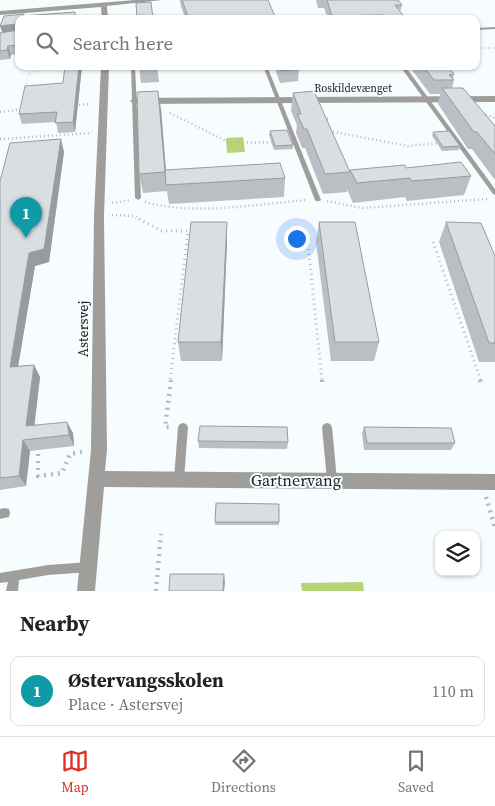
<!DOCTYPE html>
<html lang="en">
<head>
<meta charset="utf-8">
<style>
	body { margin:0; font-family:"Source Serif 4",serif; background:#f2f2f2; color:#222 }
	.controls { position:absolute; right:15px; bottom:15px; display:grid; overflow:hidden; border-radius:10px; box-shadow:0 1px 4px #0004 }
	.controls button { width:45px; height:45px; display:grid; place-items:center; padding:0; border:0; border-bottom:1px solid #e0e0e0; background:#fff; color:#222; font:25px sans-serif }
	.you { position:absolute; left:296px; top:238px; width:18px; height:18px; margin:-12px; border:4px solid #fff; border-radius:50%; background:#1a73e8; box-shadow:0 0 0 8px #1a73e833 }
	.badge { display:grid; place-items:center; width:32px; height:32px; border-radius:50%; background:#d93025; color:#fff; font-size:16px; font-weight:700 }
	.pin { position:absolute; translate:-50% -41px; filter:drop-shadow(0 1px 2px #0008) }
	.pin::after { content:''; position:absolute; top:26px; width:18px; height:15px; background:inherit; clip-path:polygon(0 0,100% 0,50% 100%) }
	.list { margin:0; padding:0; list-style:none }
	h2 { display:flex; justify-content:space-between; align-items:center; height:65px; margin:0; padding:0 20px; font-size:21px }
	h2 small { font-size:16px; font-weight:400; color:#767676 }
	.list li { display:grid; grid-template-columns:32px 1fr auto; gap:15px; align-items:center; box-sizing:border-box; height:70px; margin:0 10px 10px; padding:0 10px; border:1px solid #e0e0e0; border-radius:10px }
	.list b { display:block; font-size:19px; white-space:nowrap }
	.list p { margin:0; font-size:16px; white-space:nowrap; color:#767676 }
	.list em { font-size:16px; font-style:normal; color:#767676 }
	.icon { flex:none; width:28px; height:28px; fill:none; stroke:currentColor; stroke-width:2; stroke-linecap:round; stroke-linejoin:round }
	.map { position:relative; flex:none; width:495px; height:591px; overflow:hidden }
	.search { position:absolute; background:#fff; box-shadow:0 1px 4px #0004; left:15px; right:15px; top:15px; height:55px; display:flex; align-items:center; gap:12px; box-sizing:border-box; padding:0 18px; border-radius:10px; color:#767676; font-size:19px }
	.sheet { height:145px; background:#fff }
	nav { display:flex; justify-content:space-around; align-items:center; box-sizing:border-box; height:70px; border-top:1px solid #e0e0e0; background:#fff; font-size:14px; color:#767676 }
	nav a { display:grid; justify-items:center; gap:2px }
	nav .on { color:#d93025 }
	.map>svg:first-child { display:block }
</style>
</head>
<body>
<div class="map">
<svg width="495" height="591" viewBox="0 0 495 591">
	<rect width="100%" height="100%" fill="#f7fcff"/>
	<path fill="#b8d479" d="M243,137L245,152L227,153L226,138Z
		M363,582L364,591H302L301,583Z"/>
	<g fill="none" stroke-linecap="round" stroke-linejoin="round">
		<path stroke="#b5babc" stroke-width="2" stroke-dasharray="0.5 2.5" stroke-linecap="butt" d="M476,48H495
			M25,89L29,73L38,70"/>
		<path stroke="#b5babc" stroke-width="2.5" stroke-dasharray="1 3" stroke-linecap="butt" d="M75,105L91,104
			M0,112L24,109
			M170,113L230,143L274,142
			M482,113L495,118
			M323,118L331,119
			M329,131L408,146L439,143
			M0,139L92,133
			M327,201L362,208L487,199
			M145,202C197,216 255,204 308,200
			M112,203L130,200
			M112,215L134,216L141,220"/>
		<path stroke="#b5babc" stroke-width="3" stroke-dasharray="1 4" stroke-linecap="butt" d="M139,219L162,231H188L170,381
			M433,242L481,381
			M308,244L322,381"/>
		<path stroke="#b5babc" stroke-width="4.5" stroke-dasharray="2 5" stroke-linecap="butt" d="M171,380L165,427H172
			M322,380V383
			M480,380L482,385
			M38,447V476L62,473L70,454L82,452
			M486,497L495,528
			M156,591L161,534"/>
		<path fill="#9f9e9b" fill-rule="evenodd" d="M495,27V29L476,30V28Z
			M131,66H135L141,198L138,200L135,198Z
			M263,66H267L321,200L320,201H316L315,200Z
			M400,66H405L495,189V195L493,194Z
			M183,423L186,424L188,427L184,479L182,482L179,484L176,482L174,479L178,427L180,424Z
			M327,423L330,424L332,427L337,480L335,483L332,485L329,483L327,480L322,427L324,424Z
			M5,508L9,509L10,513L9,517L0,519V509Z
			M90,562L94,563L95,567L94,571L90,572L48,575L19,580L18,591H6L8,582L0,583V573L48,565Z"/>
		<path fill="#9f9e9b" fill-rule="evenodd" d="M135,0H162L107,6L108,19H102L101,7L0,15V11Z
			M101,66H109L104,216L107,450L105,471L495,474V490L104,487L95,591H77L91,450L94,216Z
			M495,96V102L134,104L130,101L134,98Z"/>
	</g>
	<path fill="#bbbfc3" d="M180,0H268L276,19H186L181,7Z
		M316,0H398L402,5L400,12L406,19H328L324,8H318Z
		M19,19V54L11,55L10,59L0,60V33H3Z
		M65,66H82L75,132L58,133L56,122L22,124L19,114L63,83Z
		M139,66H157L159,82L141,83Z
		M274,66H298L299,69L298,81L280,83Z
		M409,66H447L454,74L453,79L454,80L452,88L495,126V180L472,149H468L438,104L440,94H430Z
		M293,93L350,172V170L406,168L471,176L464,195L407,201L405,197L353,203L347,189V192L323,194L305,148H302L296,133L297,125L291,111Z
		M161,109L166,170L285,178L284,197L169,204L167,191L143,193L139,174Z
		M270,131L293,145V149L274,150L269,135Z
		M433,132L460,146L459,150L442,151L432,136Z
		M64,152L49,262L35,266L18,366L34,365L40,377L34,425L73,433L74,446L30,451L26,486L0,490V181Z
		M227,222V242L222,361H181L178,342Z
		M319,222L379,342L374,361H331L316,242Z
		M446,222L495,256V362H479L439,242Z
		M364,427L455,443L451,450H364L362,434Z
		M198,441L288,442L287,449L199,448Z
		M215,522H279V525H215Z"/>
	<path fill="#989b9f" d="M16,24L19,33L3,35L0,26Z
		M8,46L11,55L10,59L7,50Z
		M79,66H82L75,132L73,122Z
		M158,91L161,109L167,185L165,172Z
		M61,139L64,152L49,262L35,266L16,379L10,367L29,253Z
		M227,222V242L222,361L221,342Z
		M34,365L40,377L33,438L26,426Z
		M67,422L73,433L74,446L69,435Z
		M23,440L30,451L26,486L19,476Z
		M224,574L225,583L224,591H223Z"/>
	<path fill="#d9dee3" stroke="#989b9f" d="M182,0H268L276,19H189Z
		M327,0H398L402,5H395L406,19H385L383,15L332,16Z
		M151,2L153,19H137L136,3Z
		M75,12V19H19V45L8,46L7,50L0,51V33L18,30L16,24L0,26L4,16L24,14L23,16Z
		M65,66H79L73,122L55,123L57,112L19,114L25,86L63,83Z
		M139,66H157L139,68Z
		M279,66H298L299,69L281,71Z
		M423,66H447L454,74L449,75L454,80H434Z
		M442,88H463L495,126V154L477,132H474Z
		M158,91L165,172L139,174L137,92Z
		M314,91L350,172L325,174L307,129H304L297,114H301L293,93Z
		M287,130L293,145L275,146L270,131Z
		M449,131L460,146L443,147L433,132Z
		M61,139L44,249L29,253L10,367L34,365L26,426L67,422L69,435L23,440L19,476L0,478V181L10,143Z
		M461,162L471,176L412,181L410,178L357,183L350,170L405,165L406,168Z
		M280,163L285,178L166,185L165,170Z
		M191,222H227L221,342H178Z
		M319,222H355L379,342H335Z
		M446,222L481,223L495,256V343H489Z
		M200,426L287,427L288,442L198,441Z
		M364,427L451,428L455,443H367Z
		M216,503L279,504V522H215Z
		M170,574H224L223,591H169Z"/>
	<g text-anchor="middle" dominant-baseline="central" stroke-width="4" stroke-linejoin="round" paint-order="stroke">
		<g font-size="11" fill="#202223" stroke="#f7fcff">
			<text x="353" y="88">Roskildevænget</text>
		</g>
		<g font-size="14" fill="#202223" stroke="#f7fcff">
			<text transform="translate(83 329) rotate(-90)">Astersvej</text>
		</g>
		<g font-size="16" fill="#202223" stroke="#f7fcff">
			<text x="296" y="480">Gartnervang</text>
		</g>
	</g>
</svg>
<div class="controls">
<button><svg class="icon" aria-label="layers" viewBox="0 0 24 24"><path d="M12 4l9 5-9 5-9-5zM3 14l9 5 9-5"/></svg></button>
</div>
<div class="you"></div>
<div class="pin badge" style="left:26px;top:238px;background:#0f9aa8">1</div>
<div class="search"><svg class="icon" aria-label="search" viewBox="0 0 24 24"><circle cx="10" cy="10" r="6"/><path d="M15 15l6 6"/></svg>Search here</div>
</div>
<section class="sheet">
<h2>Nearby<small></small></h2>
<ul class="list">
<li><span class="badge" style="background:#0f9aa8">1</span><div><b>Østervangsskolen</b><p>Place · Astersvej</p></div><em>110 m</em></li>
</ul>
</section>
<nav>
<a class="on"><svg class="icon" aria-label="map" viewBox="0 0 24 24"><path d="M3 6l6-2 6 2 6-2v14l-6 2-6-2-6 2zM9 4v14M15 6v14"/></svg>Map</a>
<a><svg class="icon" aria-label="directions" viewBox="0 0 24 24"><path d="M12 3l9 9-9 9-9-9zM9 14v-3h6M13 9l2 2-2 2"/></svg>Directions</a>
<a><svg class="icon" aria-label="saved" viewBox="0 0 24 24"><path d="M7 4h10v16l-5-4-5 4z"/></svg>Saved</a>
</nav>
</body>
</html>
